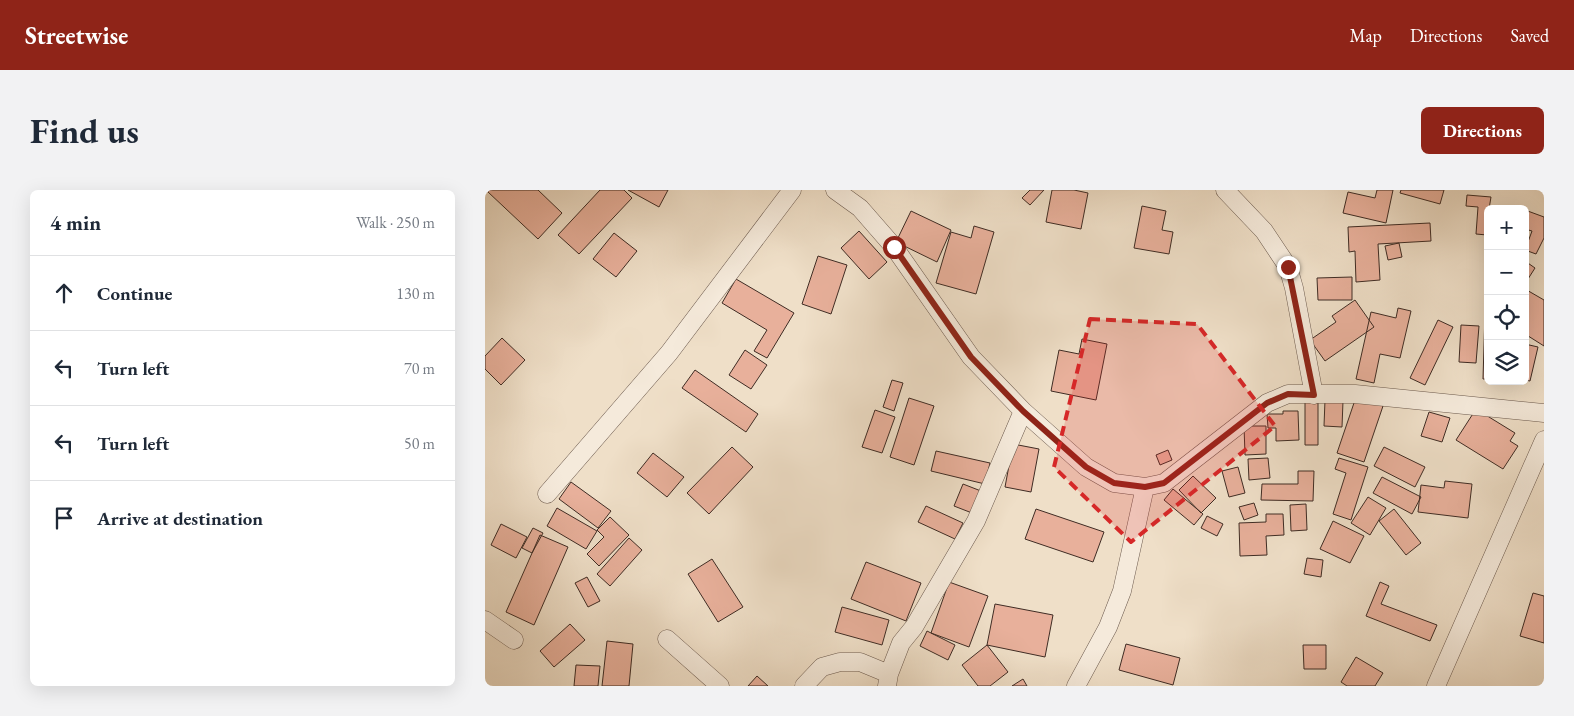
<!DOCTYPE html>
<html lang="en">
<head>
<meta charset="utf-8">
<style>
	body { margin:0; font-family:"EB Garamond",serif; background:#f2f2f3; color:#1f2937 }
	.controls { position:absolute; right:15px; top:15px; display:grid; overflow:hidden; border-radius:8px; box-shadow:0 5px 20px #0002 }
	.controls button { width:45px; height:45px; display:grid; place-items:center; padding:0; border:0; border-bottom:1px solid #e0e1e3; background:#fff; color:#1f2937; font:25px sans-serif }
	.stop { position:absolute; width:15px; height:15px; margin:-11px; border:4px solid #8f2418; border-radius:50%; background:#fff }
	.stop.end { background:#8f2418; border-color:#fff; box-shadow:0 1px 5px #0008 }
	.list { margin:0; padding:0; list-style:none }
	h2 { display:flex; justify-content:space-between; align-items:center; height:65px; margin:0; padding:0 20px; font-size:21px }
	h2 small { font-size:16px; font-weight:400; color:#747a83 }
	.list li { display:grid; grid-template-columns:32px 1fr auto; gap:15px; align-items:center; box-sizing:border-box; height:75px; padding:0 20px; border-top:1px solid #e0e1e3 }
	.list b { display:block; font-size:19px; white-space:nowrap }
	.list em { font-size:16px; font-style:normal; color:#747a83 }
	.icon { flex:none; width:28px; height:28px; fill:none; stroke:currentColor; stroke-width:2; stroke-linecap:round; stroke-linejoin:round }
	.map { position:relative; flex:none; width:1059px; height:496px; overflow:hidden; border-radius:8px }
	header { display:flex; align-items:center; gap:30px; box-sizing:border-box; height:70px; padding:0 25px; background:#8f2418; color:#fff }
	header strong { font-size:24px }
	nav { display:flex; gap:28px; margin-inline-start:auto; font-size:18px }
	.intro { display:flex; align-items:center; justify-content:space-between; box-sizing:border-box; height:120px; padding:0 30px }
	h1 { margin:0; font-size:35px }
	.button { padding:12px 22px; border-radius:8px; background:#8f2418; color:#fff; font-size:18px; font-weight:700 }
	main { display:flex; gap:30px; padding:0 30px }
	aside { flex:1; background:#fff; border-radius:8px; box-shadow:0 5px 20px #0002 }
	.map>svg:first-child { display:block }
</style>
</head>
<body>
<header>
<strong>Streetwise</strong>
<nav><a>Map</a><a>Directions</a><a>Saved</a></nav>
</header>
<div class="intro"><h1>Find us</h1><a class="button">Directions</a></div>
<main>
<aside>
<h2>4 min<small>Walk · 250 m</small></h2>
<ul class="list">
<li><svg class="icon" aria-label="ahead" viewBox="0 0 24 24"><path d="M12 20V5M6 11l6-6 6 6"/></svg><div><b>Continue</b></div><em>130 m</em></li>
<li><svg class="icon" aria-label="left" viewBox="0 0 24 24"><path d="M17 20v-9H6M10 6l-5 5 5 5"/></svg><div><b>Turn left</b></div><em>70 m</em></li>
<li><svg class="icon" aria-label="left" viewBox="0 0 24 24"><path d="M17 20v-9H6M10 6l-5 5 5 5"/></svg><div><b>Turn left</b></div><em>50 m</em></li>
<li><svg class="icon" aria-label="arrive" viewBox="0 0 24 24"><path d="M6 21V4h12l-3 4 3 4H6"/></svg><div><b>Arrive at destination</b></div></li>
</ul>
</aside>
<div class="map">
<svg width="1059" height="496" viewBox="0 0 1059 496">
	<rect width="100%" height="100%" fill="#efdfc8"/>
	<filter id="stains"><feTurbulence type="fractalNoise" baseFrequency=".004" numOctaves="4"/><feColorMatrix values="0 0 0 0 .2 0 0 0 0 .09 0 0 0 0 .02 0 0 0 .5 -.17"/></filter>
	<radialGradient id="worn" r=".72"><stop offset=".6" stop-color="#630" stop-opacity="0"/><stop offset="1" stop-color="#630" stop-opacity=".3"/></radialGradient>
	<path fill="#e8b09b" stroke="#3f2c24" d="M4,0H53L77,23L53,49L3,2Z
		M115,0H139L147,8L94,64L73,45Z
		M143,0H183L174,17Z
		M545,0H559L545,15L537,8Z
		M567,0H589L603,3L596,39L561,32Z
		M892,0H908L901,33L858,23L863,2L890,8Z
		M916,0H959L955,14L915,3Z
		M982,5L1006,7L1004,19H1003L1002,45L991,44L993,17L981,16Z
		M657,16L681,21L677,40L688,42L684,64L649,58Z
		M1040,20L1059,27V48L1051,64L1040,60L1047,41L1040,39Z
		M426,21L466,40L452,72L411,52Z
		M945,33L946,51L893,54L895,90L871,92L870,61L864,62L863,37Z
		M489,36L509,42L491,104L451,93L466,42L486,48Z
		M374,41L402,72L384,89L356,58Z
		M129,43L152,61L131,87L108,69Z
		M914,53L917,67L903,70L900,56Z
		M333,66L362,75L346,124L317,114Z
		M1040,71L1050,78L1043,89L1040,87Z
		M867,87V110H833L832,88Z
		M251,89L309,123L282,168L269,161L282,140L237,113Z
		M1040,99L1059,110V156L1040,144Z
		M870,110L889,137L840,171L825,150L851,132L847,126Z
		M913,118L926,121L915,168L895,164L889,193L871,189L886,122L911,128Z
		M1000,122H1003V189H998Z
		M953,130L968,137L940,195L925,188Z
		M976,135L994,136L991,173L974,172Z
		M17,148L40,170L16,195L0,179V166Z
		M597,149L622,154L611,210L566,201L574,160L594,164Z
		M1040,154L1053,157L1045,191L1040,190Z
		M260,160L282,175L266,199L244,185Z
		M210,180L273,224L261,242L197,198Z
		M407,190L418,193L409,221L398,217Z
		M871,207L898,216L879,272L852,263Z
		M424,208L449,216L429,275L405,267Z
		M820,210H833V255H820Z
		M840,210L858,211L857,237L839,236Z
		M991,219L1030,243L1025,251L1033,256L1018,279L971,250Z
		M390,220L410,227L397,263L377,257Z
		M798,221H813L814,250L791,251V238H783L782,224H798Z
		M944,222L965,228L957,252L936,246Z
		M759,236H781V264L760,265Z
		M528,254L554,259L546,302L520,297Z
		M247,257L268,277L224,324L202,303Z
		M899,257L940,277L930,297L889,276Z
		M683,260L687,270L675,275L671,265Z
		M451,261L505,273L500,294L446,281Z
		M168,263L199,287L182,307L152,283Z
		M783,268L785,288L764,290L763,269Z
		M854,268L883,277L866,330L848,324L861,283L850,279Z
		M753,277L760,303L744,307L737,281Z
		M813,281H829L828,311L776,310L777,294H813Z
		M708,286L731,308L716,323L694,300Z
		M897,287L936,307L927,324L888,303Z
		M960,291L987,294L983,328L933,322L936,295L959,298Z
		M86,292L126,321L113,338L74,309Z
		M478,294L496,301L487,323L469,316Z
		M688,299L718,324L709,335L679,310Z
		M883,307L901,318L885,345L866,333Z
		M769,313L773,325L759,330L754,317Z
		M821,314L822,340L806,341L805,315Z
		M441,316L478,333L470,349L433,332Z
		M72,318L112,341L101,359L62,336Z
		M551,319L619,342L608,372L540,349Z
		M909,319L936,353L921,365L894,331Z
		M781,324H798L799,345L781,346L782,365L755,366L754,333L781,332Z
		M722,326L738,334L732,346L716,338Z
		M125,327L144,345L114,376L102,364L119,347L112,340Z
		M848,331L879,346L865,373L835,359Z
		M16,334L42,347L31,368L6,355Z
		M48,338L58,343L47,363L37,358Z
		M55,345L83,357L49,435L21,422Z
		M144,348L157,360L125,396L112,384Z
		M822,368L838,370L836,387L819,384Z
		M227,369L258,417L233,432L203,384Z
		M381,372L436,393L421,431L366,409Z
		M102,387L115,411L103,417L90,393Z
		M464,392L503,406L484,457L446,443Z
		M895,392L904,396L896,414L952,435L945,451L881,426Z
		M1048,403L1059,406V453L1035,446Z
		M510,414L568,425L560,467L502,455Z
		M357,417L404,430L397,455L350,442Z
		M85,434L100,450L69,477L55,461Z
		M442,441L470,455L463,470L435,456Z
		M122,451L148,454L144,496H117Z
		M641,454L695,468L688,495L634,480Z
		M502,455L523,482L505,496H493L477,475Z
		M818,455H841V479H819Z
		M871,467L898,483L890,496H862L856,492Z
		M91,475L115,476L113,496H89Z
		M272,486L283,496H263Z
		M538,489L542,496H527Z"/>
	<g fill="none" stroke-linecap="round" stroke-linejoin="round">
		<g stroke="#6b594d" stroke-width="19">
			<path id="minor" d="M350,0L375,18L409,57L486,167L538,221L601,277L629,293L660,297L679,293L782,213L803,204H870L1059,223
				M740,0L779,41L803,77L809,98L829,205
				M62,304L184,163L307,0
				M0,430L29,450
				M182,449L235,496
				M319,496L337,477L355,472H375L404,484
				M402,496L404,484L416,453L429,437L491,331L538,221
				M591,496L623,437L637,401L660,297
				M951,496L1059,250"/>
		</g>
		<use href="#minor" stroke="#f5eadb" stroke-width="18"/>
	</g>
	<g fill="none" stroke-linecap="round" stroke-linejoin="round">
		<path stroke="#8f2418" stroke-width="6" d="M409,57L486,167L538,221L601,277L629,293L660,297L679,293L782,213L803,204L829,205L803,77"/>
	</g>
	<path fill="#d62828" fill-opacity="0.2" stroke="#d62828" stroke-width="4" stroke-dasharray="10 6" stroke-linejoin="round" d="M605,129L712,134L790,236L646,352L569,277Z"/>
	<rect width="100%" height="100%" filter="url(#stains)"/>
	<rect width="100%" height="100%" fill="url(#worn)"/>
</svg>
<div class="controls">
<button>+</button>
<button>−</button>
<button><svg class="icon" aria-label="locate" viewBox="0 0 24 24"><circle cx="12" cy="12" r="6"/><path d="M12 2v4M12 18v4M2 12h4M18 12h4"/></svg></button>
<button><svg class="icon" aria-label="layers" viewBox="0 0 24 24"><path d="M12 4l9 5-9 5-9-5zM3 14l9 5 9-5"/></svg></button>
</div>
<div class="stop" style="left:409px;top:57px"></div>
<div class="stop end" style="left:803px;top:77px"></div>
</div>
</main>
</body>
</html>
